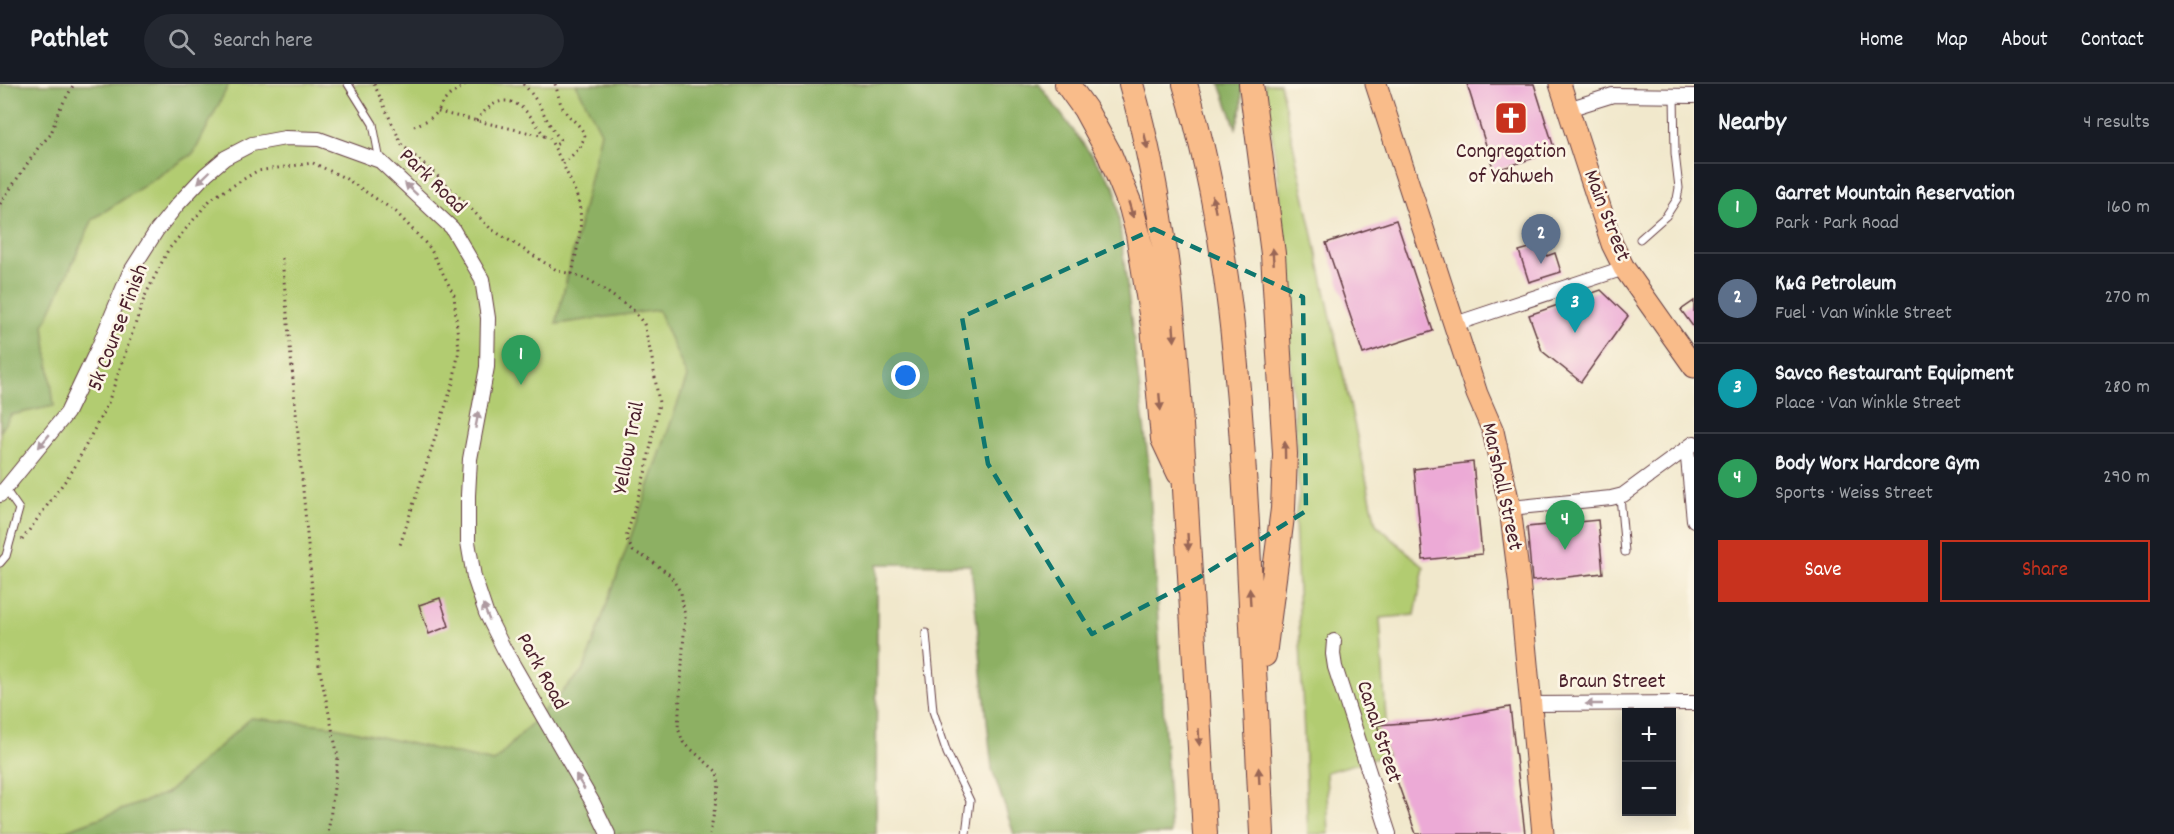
<!DOCTYPE html>
<html lang="en">
<head>
<meta charset="utf-8">
<style>
	body { margin:0; font-family:Dekko,sans-serif; background:#242831; color:#f1f3f6 }
	.controls { position:absolute; right:18px; bottom:18px; display:grid; overflow:hidden; border-radius:0px; box-shadow:0 3px 15px #0003 }
	.controls button { width:54px; height:54px; display:grid; place-items:center; padding:0; border:0; border-bottom:2px solid #363941; background:#171b24; color:#f1f3f6; font:30px sans-serif }
	.you { position:absolute; left:906px; top:292px; width:21px; height:21px; margin:-15px; border:4px solid #fff; border-radius:50%; background:#1a73e8; box-shadow:0 0 0 9px #1a73e833 }
	.badge { display:grid; place-items:center; width:39px; height:39px; border-radius:50%; background:#c8321e; color:#fff; font-size:20px; font-weight:700 }
	.pin { position:absolute; translate:-50% -50px; filter:drop-shadow(0 2px 3px #0008) }
	.pin::after { content:''; position:absolute; top:32px; width:21px; height:18px; background:inherit; clip-path:polygon(0 0,100% 0,50% 100%) }
	.list { margin:0; padding:0; list-style:none }
	h2 { display:flex; justify-content:space-between; align-items:center; height:78px; margin:0; padding:0 24px; font-size:26px }
	h2 small { font-size:20px; font-weight:400; color:#9ea1a6 }
	.list li { display:grid; grid-template-columns:39px 1fr auto; gap:18px; align-items:center; box-sizing:border-box; height:90px; padding:0 24px; border-top:2px solid #363941 }
	.list b { display:block; font-size:22px; white-space:nowrap }
	.list p { margin:0; font-size:20px; white-space:nowrap; color:#9ea1a6 }
	.list em { font-size:20px; font-style:normal; color:#9ea1a6 }
	.actions { display:flex; gap:12px; padding:18px 24px }
	.actions a { flex:1; padding:14px 0; border:2px solid #c8321e; border-radius:0px; text-align:center; font-size:21px; color:#c8321e }
	.actions .main { background:#c8321e; color:#fff }
	.icon { flex:none; width:33px; height:33px; fill:none; stroke:currentColor; stroke-width:2; stroke-linecap:round; stroke-linejoin:round }
	.map { position:relative; flex:none; width:1694px; height:750px; overflow:hidden }
	header { display:flex; align-items:center; gap:36px; box-sizing:border-box; height:84px; padding:0 30px; background:#171b24; border-bottom:2px solid #363941 }
	header strong { font-size:28px }
	nav { display:flex; gap:33px; margin-inline-start:auto; font-size:21px }
	.search { width:420px; height:54px; background:#242831; display:flex; align-items:center; gap:15px; box-sizing:border-box; padding:0 21px; border-radius:33px; color:#9ea1a6; font-size:22px }
	main { display:flex }
	aside { flex:1; background:#171b24 }
	.map>svg:first-child { display:block }
</style>
</head>
<body>
<header>
<strong>Pathlet</strong>
<div class="search"><svg class="icon" aria-label="search" viewBox="0 0 24 24"><circle cx="10" cy="10" r="6"/><path d="M15 15l6 6"/></svg>Search here</div>
<nav><a>Home</a><a>Map</a><a>About</a><a>Contact</a></nav>
</header>
<main>
<div class="map">
<svg width="1694" height="750" viewBox="0 0 1694 750">
	<rect width="100%" height="100%" fill="#fcf5e5"/>
	<filter id="ink" filterUnits="userSpaceOnUse"><feTurbulence type="fractalNoise" baseFrequency=".0167" numOctaves="2"/><feDisplacementMap in="SourceGraphic" scale="12" xChannelSelector="R" yChannelSelector="G"/><feConvolveMatrix kernelMatrix="1 2 1 2 8 2 1 2 1" color-interpolation-filters="sRGB"/></filter>
	<filter id="wash" filterUnits="userSpaceOnUse"><feTurbulence type="fractalNoise" baseFrequency=".008" numOctaves="4" result="noise"/><feDisplacementMap in="SourceGraphic" scale="24" xChannelSelector="R" yChannelSelector="G"/><feGaussianBlur stdDeviation="1.35" result="paint"/><feColorMatrix in="noise" values="0 0 0 0 0 0 0 0 0 0 0 0 0 0 0 0 0 1.4 0 .05"/><feComposite in="paint" operator="in"/></filter>
	<g filter="url(#wash)">
		<rect width="100%" height="100%" fill="#f1e8cc"/>
		<path fill="#b2cc71" stroke="#7e764e" stroke-width="1.5" d="M0,0H918L971,481L877,480L876,750H0Z
			M1264,0H1280L1376,440L1424,483L1415,531L1380,534L1388,671L1326,688L1329,750H1308L1295,434L1299,412L1279,97Z"/>
		<path fill="#8db063" stroke="#6c6847" stroke-width="1.5" d="M0,0H229L194,69L93,135L44,241L54,322L11,331L0,348Z
			M576,0H1039L1115,103L1148,374L1171,750H1014L992,685L971,481L877,480L876,750H56L167,709L251,634L326,641L494,678L584,585L687,293L658,226L556,240L601,48Z
			M1220,0H1242V23L1236,44Z"/>
		<g id="blocks">
			<path fill="#ecaad6" d="M1467,0H1534L1555,67L1494,87Z
				M1396,136L1433,247L1363,270L1326,159Z
				M1543,160L1547,172L1555,169L1561,188L1529,198L1519,167Z
				M1601,206L1628,232L1581,298L1542,267L1529,231Z
				M1694,217V244L1681,226Z
				M1473,378L1482,470L1423,476L1414,385Z
				M1598,436L1603,489L1532,497L1527,443Z
				M440,514L449,542L429,550L419,521Z
				M1510,623L1525,750H1416L1377,641L1432,637Z"/>
		</g>
	</g>
	<g filter="url(#ink)">
		<use href="#blocks" fill-opacity="0" stroke="#633d43" stroke-width="1.5"/>
		<g fill="none" stroke-linecap="round" stroke-linejoin="round">
			<g stroke="#633d43" stroke-width="9">
				<path id="service" d="M348,0L373,40L380,77
					M1640,155L1666,132L1677,115L1679,104L1675,69L1674,11
					M1620,412L1625,468
					M0,479L6,472L19,425L5,405
					M926,549L933,627L947,669L970,717L966,750"/>
			</g>
			<g stroke="#633d43" stroke-width="16">
				<path id="minor" d="M1568,25L1613,11L1694,12
					M1455,240L1624,184
					M1687,364L1694,436
					M0,411L67,329L99,262L129,190L157,146L178,120L206,90L225,74L252,60L285,54L319,55L380,77L452,144L482,195L488,234L487,283L470,375L468,411V458L474,493L486,529L504,565L593,719L608,750
					M1510,424L1611,414L1623,411L1694,359
					M1334,557L1333,570L1335,583L1389,750
					M1531,620L1694,619"/>
			</g>
			<g stroke="#633d43" stroke-width="23">
				<path id="primary" d="M1376,0L1477,310L1493,347L1510,424L1519,495L1543,750
					M1560,0L1612,160L1624,184L1694,283"/>
			</g>
			<g stroke="#633d43" stroke-width="26">
				<path id="motorway" d="M1067,0L1085,25L1109,69L1131,123L1138,150L1153,242L1163,355L1179,389
					M1131,0C1169,132 1177,269 1185,405C1192,520 1199,635 1205,750
					M1185,0C1230,149 1240,305 1248,459C1252,556 1257,653 1262,750
					M1251,0L1273,170L1285,370L1283,425L1264,571"/>
			</g>
			<path stroke="#633d43" stroke-width="3" stroke-dasharray="1.5 4.5" stroke-linecap="butt" d="M374,0L402,61L442,96L491,145L558,187L572,190L591,197L633,226L644,240L652,275L659,319L646,386L626,454L633,467L650,476L670,491L681,509L685,533L678,644L683,658L717,688L719,701L710,750
				M523,0C542,19 544,36 560,55L559,59L553,62
				M555,0C558,8 559,18 563,24C570,36 580,39 585,52L580,64L563,80C568,93 576,106 579,120C584,142 576,168 572,190
				M438,28L544,52C525,20 504,0 476,37
				M414,42L428,36L438,28L442,19L450,11L467,0
				M544,52L549,53L563,80
				M0,120L38,64L51,50L58,28L74,0
				M282,174L319,582L338,673L328,750
				M22,456L73,386L108,319L145,212L168,166L211,115L257,87L313,79L345,94L396,128L430,164L454,211L459,266L453,299L400,461"/>
			<use href="#service" stroke="#fff" stroke-width="7"/>
			<use href="#minor" stroke="#fff" stroke-width="14"/>
			<use href="#primary" stroke="#f9bc8a" stroke-width="21"/>
			<use href="#motorway" stroke="#f9bc8a" stroke-width="24"/>
		</g>
		<defs><path id="oneway-solid" d="M-6-.8H1V-3.2L6.5 0L1 3.2V.8H-6Z" transform="scale(1.5)"/></defs>
		<g fill="#996656">
			<use href="#oneway-solid" transform="translate(1146 57) rotate(77)"/>
			<use href="#oneway-solid" transform="translate(1214 120) rotate(-101)"/>
			<use href="#oneway-solid" transform="translate(1131 126) rotate(73)"/>
			<use href="#oneway-solid" transform="translate(1273 172) rotate(-95)"/>
			<use href="#oneway-solid" transform="translate(1174 249) rotate(86)"/>
			<use href="#oneway-solid" transform="translate(1160 318) rotate(85)"/>
			<use href="#oneway-solid" transform="translate(1285 366) rotate(-91)"/>
			<use href="#oneway-solid" transform="translate(1188 458) rotate(87)"/>
			<use href="#oneway-solid" transform="translate(1250 513) rotate(-93)"/>
			<use href="#oneway-solid" transform="translate(1199 653) rotate(87)"/>
			<use href="#oneway-solid" transform="translate(1259 692) rotate(-93)"/>
		</g>
		<g fill="#ae9aa0">
			<use href="#oneway-solid" transform="translate(204 93) rotate(136)"/>
			<use href="#oneway-solid" transform="translate(411 105) rotate(-137)"/>
			<use href="#oneway-solid" transform="translate(477 336) rotate(-79)"/>
			<use href="#oneway-solid" transform="translate(44 357) rotate(130)"/>
			<use href="#oneway-solid" transform="translate(486 528) rotate(-112)"/>
			<use href="#oneway-solid" transform="translate(1594 620) rotate(180)"/>
			<use href="#oneway-solid" transform="translate(580 698) rotate(-121)"/>
		</g>
	</g>
	<path fill="none" stroke="#0f766e" stroke-width="4.5" stroke-dasharray="12 8" stroke-linejoin="round" d="M1154,145L1303,213L1306,427L1198,494L1092,550L988,380L962,233Z"/>
	<defs>
		<g id="church-square" transform="scale(1.725)"><rect x="-9" y="-9" width="18" height="18" rx="4" fill="#c8321e" stroke="#fcf5e5"/><path d="M-1.2-6h2.4v3.5h3.3v2.4h-3.3V6h-2.4V-.1h-3.3v-2.4h3.3Z" fill="#fff"/></g>
	</defs>
	<g fill-rule="evenodd">
		<use href="#church-square" x="1511" y="34"/>
	</g>
	<g text-anchor="middle" dominant-baseline="central" stroke-width="5" stroke-linejoin="round" paint-order="stroke">
		<g font-size="22" fill="#4a1f2b" stroke="#fcf5e5">
			<text x="1511" y="68">Congregation<tspan x="1511" dy="25">of Yahweh</tspan></text>
		</g>
		<g font-size="22" fill="#4a1f2b" stroke="#fcf5e5">
			<text transform="translate(432 98) rotate(44)">Park Road</text>
			<text transform="translate(1606 132) rotate(69)">Main Street</text>
			<text transform="translate(119 244) rotate(-69)">5k Course Finish</text>
			<text transform="translate(630 364) rotate(-79)">Yellow Trail</text>
			<text transform="translate(1501 403) rotate(78)">Marshall Street</text>
			<text transform="translate(541 588) rotate(61)">Park Road</text>
			<text x="1612" y="598">Braun Street</text>
			<text transform="translate(1378 648) rotate(72)">Canal Street</text>
		</g>
	</g>
</svg>
<div class="controls">
<button>+</button>
<button>−</button>
</div>
<div class="you"></div>
<div class="pin badge" style="left:521px;top:301px;background:#2e9e5b">1</div>
<div class="pin badge" style="left:1541px;top:180px;background:#5c6f8a">2</div>
<div class="pin badge" style="left:1575px;top:249px;background:#0f9aa8">3</div>
<div class="pin badge" style="left:1565px;top:466px;background:#2e9e5b">4</div>
</div>
<aside>
<h2>Nearby<small>4 results</small></h2>
<ul class="list">
<li><span class="badge" style="background:#2e9e5b">1</span><div><b>Garret Mountain Reservation</b><p>Park · Park Road</p></div><em>160 m</em></li>
<li><span class="badge" style="background:#5c6f8a">2</span><div><b>K&amp;G Petroleum</b><p>Fuel · Van Winkle Street</p></div><em>270 m</em></li>
<li><span class="badge" style="background:#0f9aa8">3</span><div><b>Savco Restaurant Equipment</b><p>Place · Van Winkle Street</p></div><em>280 m</em></li>
<li><span class="badge" style="background:#2e9e5b">4</span><div><b>Body Worx Hardcore Gym</b><p>Sports · Weiss Street</p></div><em>290 m</em></li>
</ul>
<div class="actions"><a class="main">Save</a><a>Share</a></div>
</aside>
</main>
</body>
</html>
